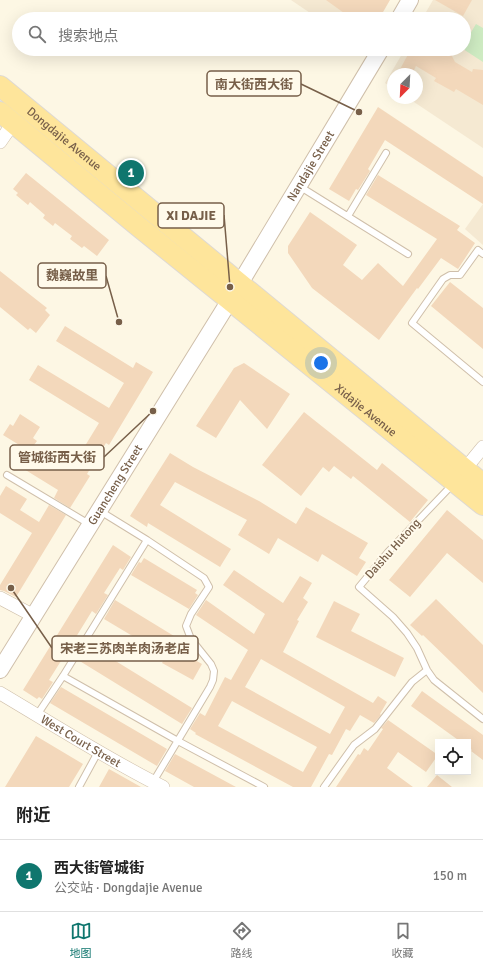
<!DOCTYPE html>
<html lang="zh">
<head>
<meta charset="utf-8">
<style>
	body { margin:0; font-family:Signika,"Noto Sans SC",sans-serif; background:#f6f6f6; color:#222 }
	.controls { position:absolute; right:12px; bottom:12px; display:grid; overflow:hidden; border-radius:0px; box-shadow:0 4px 16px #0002 }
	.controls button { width:36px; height:36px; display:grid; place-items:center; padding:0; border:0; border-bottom:1px solid #e0e0e0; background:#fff; color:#222; font:20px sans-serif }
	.compass { position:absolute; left:387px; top:68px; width:36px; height:36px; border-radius:50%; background:#fff; box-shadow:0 4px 16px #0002; rotate:204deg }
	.you { position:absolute; left:321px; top:363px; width:14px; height:14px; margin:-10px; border:3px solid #fff; border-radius:50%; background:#1a73e8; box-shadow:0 0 0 6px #1a73e833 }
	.badge { display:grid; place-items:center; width:26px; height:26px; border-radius:50%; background:#0f766e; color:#fff; font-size:13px; font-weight:700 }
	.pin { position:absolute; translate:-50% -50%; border:2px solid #fff; box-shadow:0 1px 4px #0006 }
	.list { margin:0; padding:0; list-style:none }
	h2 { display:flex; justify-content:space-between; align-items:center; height:52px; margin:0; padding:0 16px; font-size:17px }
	h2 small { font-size:13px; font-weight:400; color:#767676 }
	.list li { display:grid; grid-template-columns:26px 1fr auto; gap:12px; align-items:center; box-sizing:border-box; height:72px; padding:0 16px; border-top:1px solid #e0e0e0 }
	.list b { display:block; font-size:15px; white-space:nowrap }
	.list p { margin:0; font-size:13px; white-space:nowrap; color:#767676 }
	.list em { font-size:13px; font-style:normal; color:#767676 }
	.icon { flex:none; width:22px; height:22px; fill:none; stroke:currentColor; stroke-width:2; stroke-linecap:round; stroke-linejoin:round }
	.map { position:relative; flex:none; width:483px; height:787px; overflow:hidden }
	.search { position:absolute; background:#fff; box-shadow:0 4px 16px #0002; left:12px; right:12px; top:12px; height:44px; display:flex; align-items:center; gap:10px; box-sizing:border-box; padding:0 14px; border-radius:22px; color:#767676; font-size:15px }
	.sheet { height:124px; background:#fff }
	nav { display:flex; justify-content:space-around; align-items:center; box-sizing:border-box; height:56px; border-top:1px solid #e0e0e0; background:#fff; font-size:11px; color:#767676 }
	nav a { display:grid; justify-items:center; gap:2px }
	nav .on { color:#0f766e }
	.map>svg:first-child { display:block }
</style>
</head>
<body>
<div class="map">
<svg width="483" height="787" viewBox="0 0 483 787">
	<rect width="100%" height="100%" fill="#fdf7e4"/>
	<path fill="#f5e9d2" d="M291,0H382L370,19H319Z
		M433,0H483V148L408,98H417V74H393V88L385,83L405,49H464V19H422Z
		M483,204V245L465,229Z"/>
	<path fill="#ceebc2" d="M476,24L483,28V62L463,49H464V44Z"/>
	<path fill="#f3d8bb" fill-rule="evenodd" d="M326,0H390L379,19H354L344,13Z
		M435,0H472L463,16Z
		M411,49H444L450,52L455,62L472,72L473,69L483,70V105L456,89L454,92L434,81L436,78L416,66L412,74H404L399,71Z
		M378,107L483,177V204L385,140L368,169L370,171L358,190L356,189L349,201L329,189Z
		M26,173L109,240L97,256L84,246L82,248L70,239L72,236L55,223L53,226L43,218L45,215L30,202L28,205L16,195L18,193L13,189Z
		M378,175L460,226L457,230L475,243L458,269L441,258L418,289L417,288L379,340L312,288L288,253V246L310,212L357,245L343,265L362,280L378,263L403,286L437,239L366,195Z
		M0,271L47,308L45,310L50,315L36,333L30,328L28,330L0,307Z
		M450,282L483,308V349L431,306Z
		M65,326L133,368L136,362L153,372L109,445L106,443L87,474L90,476L70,508L54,498L58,490L19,466L29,451L3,435L10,424L13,426L20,414L40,427L33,438L37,441L34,445L72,467L99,423L29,380L38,365L109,408L124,383L56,341Z
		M244,363L290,394L267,429L240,400L216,438L196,426L234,368Z
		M304,412L377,470L382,463L428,500L410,522L353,476L351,479L334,466L329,472L323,467L301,496L262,465Z
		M170,453L193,467L259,501L296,524L306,507L368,543L359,558L366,562L357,576L322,554L318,562L278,538L269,554L238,535L247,520L175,482L160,505L231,549L220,567L148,523L147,527L130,516Z
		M6,486L27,499L20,510L39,522L49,505L66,515L16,597L4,591L0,590V585L32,533L0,513V496Z
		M447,510L483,540V583L447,553L410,597L389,580Z
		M113,545L131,557L123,570L120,568L104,593L108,595L96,614L92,611L76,637L80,639L70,656L66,653L49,680L53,682L42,699L39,697L37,699L23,690Z
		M144,558L197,590L195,593L198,595L189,609L131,575L139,562L141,563Z
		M234,570L283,603L300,576L312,583L303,598L308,602L297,620L299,621L283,652L373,703L378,696L387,702L380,714L381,715L374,723L360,715L350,731L346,729L332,755L329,754L311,787H293L195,734L196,733L190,729L200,713L205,716L225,677L231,680L248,650L196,615L206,600L254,634L265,614L223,585ZM261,659L345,707L330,734L245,687ZM232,701L317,747L303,772L218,726Z
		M436,599L483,645V693L423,635L422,636L410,625Z
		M115,600L174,636L169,645L202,664L193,680L162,663L166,656L104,619Z
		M334,601L360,614L351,631L404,658L395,677L316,637Z
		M88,644L192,708L182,724L78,660Z
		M61,687L167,749L157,766L50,703Z
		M422,691L483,735V760L471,751L472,750L468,747V742H461L411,706Z
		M388,720L438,755L426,772L398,752L387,768L413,787H336L358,754L360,755L364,748L368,751L383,729L381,728Z
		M36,736L83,764L69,787H5Z
		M175,754L236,787H194L167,772L165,771Z
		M109,769L141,787H99Z
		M437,775L452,787H427Z"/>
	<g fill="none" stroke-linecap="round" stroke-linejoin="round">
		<g stroke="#cfbfaa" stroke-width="8">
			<path id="service" d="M299,186L408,254
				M348,216L386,153
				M483,254L478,250L460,275H450L443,279L412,323L483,382
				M7,475L89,524
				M453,484L388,552L359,587L393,617L407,633L417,648L427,670L434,680L483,719
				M100,511L147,540L204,578L209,587L191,614L186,626L191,639L211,664L214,671L213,680L210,687L153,782
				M63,676L178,741L264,787
				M37,715L63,676L147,540
				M79,787L98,752
				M324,787L354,745L375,729L412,682L427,670"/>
		</g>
		<g stroke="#cfbfaa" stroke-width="14">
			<g id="minor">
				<path d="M0,142L13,123"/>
				<path d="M465,469L483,447"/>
				<path d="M0,598L34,616"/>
				<path id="s1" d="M0,693C54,725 107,759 163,787"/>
			</g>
		</g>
		<g stroke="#cfbfaa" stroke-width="18">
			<g id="tertiary">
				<path d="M399,19L410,0"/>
				<path id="s2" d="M0,670L230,300L381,49"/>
			</g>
		</g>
		<g stroke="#ded9d3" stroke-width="22">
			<g id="primary">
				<path id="s3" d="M0,86L483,484"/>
				<path id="s4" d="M0,112L138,226L483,505"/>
			</g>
		</g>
		<use href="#service" stroke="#fff" stroke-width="6"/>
		<use href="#minor" stroke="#fff" stroke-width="13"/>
		<use href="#tertiary" stroke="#fff" stroke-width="16"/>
		<use href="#primary" stroke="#fee59b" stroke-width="20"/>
	</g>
	<g text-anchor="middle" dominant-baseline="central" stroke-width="4" stroke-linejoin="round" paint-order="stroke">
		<g font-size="12" fill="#775f49" stroke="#fffaeb">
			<text stroke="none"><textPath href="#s3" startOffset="83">Dongdajie Avenue</textPath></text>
			<text stroke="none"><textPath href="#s2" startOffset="592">Nandajie Street</textPath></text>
			<text stroke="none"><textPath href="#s4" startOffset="472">Xidajie Avenue</textPath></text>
			<text stroke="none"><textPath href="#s2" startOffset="218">Guancheng Street</textPath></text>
			<text transform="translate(393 549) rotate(-48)">Daishu Hutong</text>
			<text stroke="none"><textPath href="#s1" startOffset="94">West Court Street</textPath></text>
		</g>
	</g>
	<path fill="none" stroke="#775f49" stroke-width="1.5" d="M359 112L301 84M230 287L224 215M119 322L106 276M153 411L104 457M11 588L52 648"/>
	<g fill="#775f49" stroke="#fffaeb" stroke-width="1.5">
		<circle cx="359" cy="112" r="4"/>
		<circle cx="230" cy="287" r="4"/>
		<circle cx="119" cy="322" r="4"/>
		<circle cx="153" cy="411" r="4"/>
		<circle cx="11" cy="588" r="4"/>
	</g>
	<g fill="#fffaeb" stroke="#775f49" stroke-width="1.5">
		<rect x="207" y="71" width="94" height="25" rx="4"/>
		<rect x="158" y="203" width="66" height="25" rx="4"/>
		<rect x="38" y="263" width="68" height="25" rx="4"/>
		<rect x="10" y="445" width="94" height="25" rx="4"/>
		<rect x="52" y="636" width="146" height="25" rx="4"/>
	</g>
	<g font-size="13" text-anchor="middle" font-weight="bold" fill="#775f49">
		<text x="254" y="89">南大街西大街</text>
		<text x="191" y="220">XI DAJIE</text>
		<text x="72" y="280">魏巍故里</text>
		<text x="57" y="462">管城街西大街</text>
		<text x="125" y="653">宋老三苏肉羊肉汤老店</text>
	</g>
</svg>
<div class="controls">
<button><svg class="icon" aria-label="locate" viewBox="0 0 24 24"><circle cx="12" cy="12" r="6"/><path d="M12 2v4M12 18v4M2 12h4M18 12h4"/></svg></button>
</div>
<svg class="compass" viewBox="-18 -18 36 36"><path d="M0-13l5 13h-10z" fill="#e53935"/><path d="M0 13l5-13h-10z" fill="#767676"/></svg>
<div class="you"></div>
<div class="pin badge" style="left:131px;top:173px">1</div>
<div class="search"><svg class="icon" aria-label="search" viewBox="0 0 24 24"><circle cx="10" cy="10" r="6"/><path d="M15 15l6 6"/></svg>搜索地点</div>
</div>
<section class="sheet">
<h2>附近<small></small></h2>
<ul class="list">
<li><span class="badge">1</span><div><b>西大街管城街</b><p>公交站 · Dongdajie Avenue</p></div><em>150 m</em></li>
</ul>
</section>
<nav>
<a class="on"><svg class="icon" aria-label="map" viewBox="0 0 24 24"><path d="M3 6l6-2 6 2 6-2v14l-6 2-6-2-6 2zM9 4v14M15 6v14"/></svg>地图</a>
<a><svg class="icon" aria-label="directions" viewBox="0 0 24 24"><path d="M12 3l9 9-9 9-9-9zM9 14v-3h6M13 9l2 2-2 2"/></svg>路线</a>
<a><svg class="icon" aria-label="saved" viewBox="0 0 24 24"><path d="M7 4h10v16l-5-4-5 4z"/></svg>收藏</a>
</nav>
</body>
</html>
